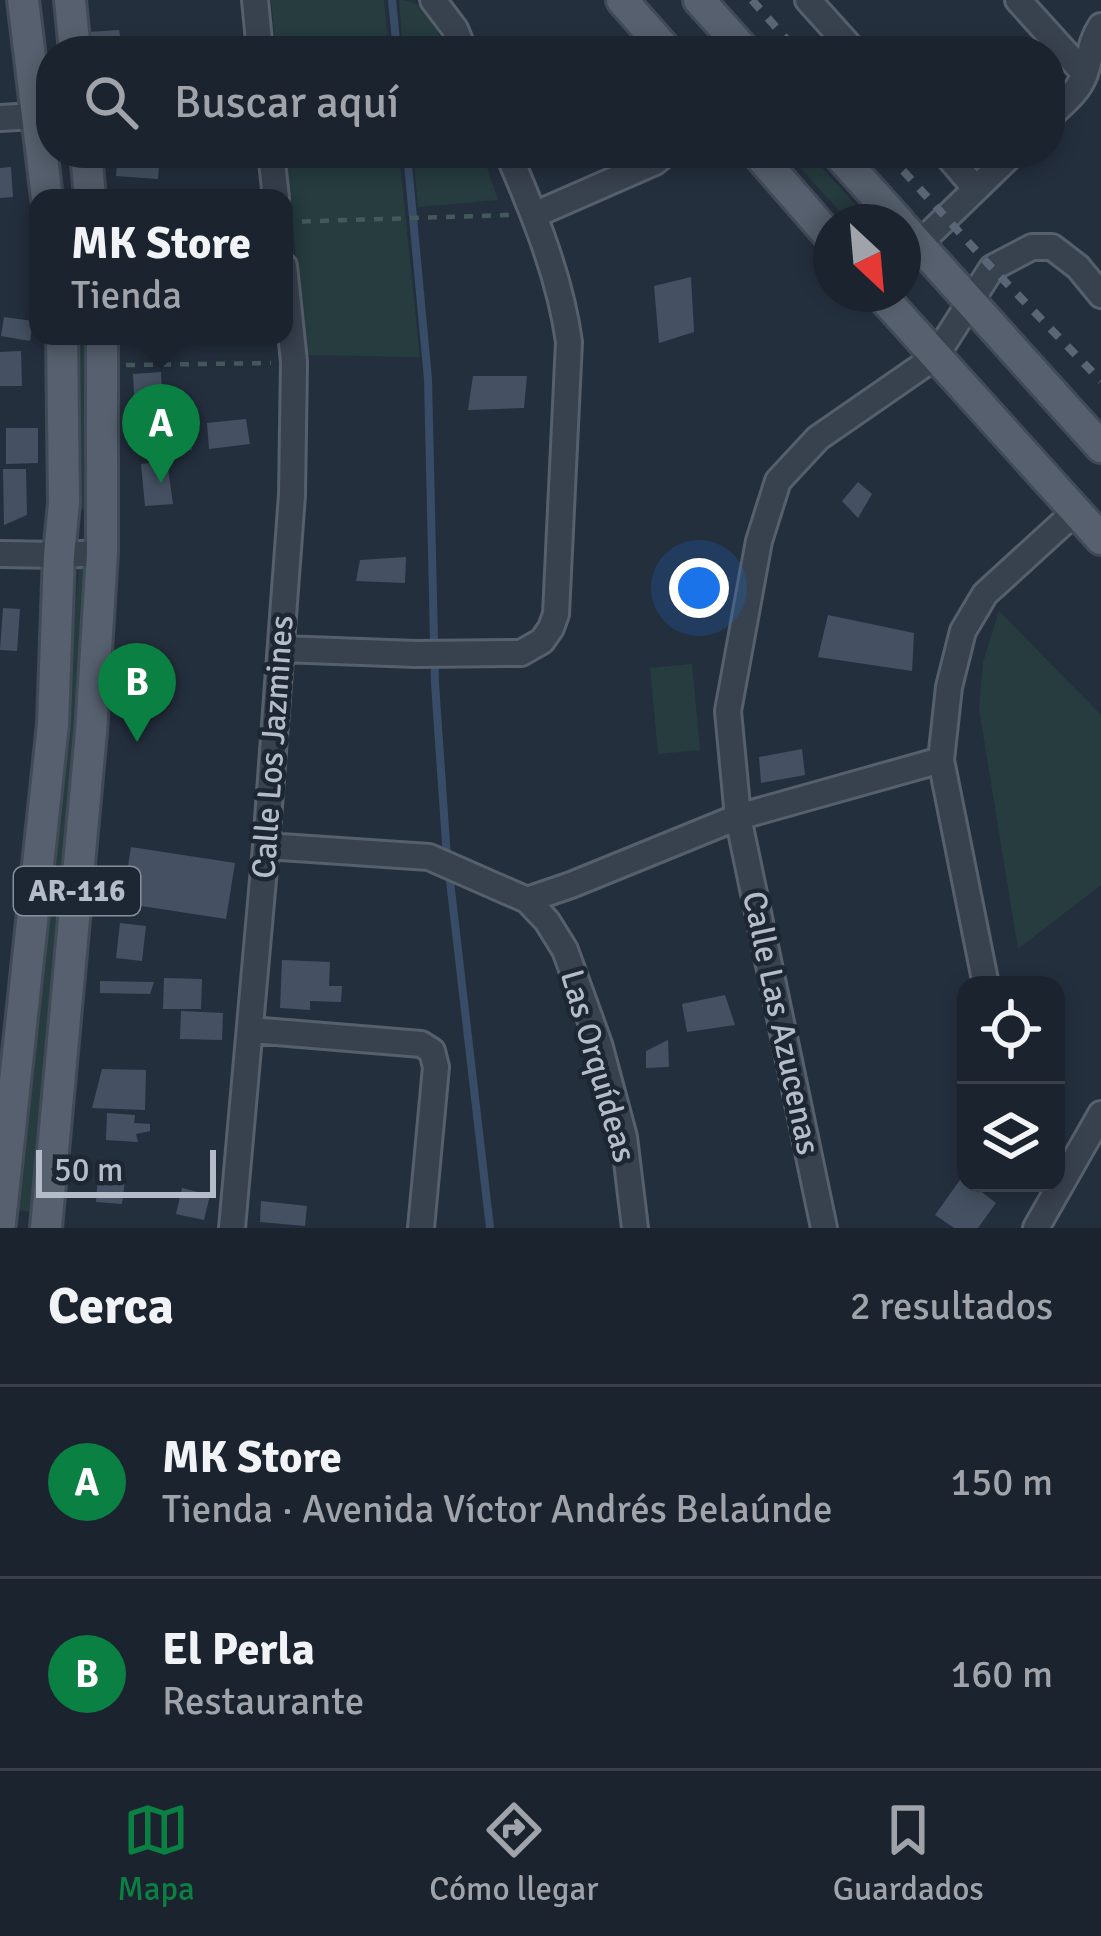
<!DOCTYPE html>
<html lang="es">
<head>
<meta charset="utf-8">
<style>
	body { margin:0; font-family:Signika,sans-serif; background:#242b36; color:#f1f3f6 }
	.controls { position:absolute; right:36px; bottom:36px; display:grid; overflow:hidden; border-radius:24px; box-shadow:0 6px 18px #0003 }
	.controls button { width:108px; height:108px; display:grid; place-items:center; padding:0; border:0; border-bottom:3px solid #39404a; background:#1b232e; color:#f1f3f6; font:60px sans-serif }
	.compass { position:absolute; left:813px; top:204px; width:108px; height:108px; border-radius:50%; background:#1b232e; box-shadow:0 6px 18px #0003; rotate:154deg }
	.scale { position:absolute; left:36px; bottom:30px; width:180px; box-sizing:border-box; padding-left:12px; border:6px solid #b4bcc9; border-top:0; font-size:33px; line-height:42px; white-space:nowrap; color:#b4bcc9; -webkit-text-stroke:9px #1d2633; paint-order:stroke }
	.you { position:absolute; left:699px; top:588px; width:42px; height:42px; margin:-30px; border:9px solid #fff; border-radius:50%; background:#1a73e8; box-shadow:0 0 0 18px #1a73e833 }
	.badge { display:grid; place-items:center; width:78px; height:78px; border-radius:50%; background:#0b8043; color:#fff; font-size:39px; font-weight:700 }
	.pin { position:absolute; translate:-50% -99px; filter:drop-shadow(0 3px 6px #0008) }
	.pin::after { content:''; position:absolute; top:63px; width:42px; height:36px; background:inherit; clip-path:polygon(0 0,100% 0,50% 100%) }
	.popup { position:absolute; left:29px; top:189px; width:264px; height:156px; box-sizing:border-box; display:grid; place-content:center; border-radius:24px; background:#1b232e; filter:drop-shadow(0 3px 9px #0005); font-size:39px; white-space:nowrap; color:#a0a4aa }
	.popup b { font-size:45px; color:#f1f3f6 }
	.popup::after { content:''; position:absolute; left:50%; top:100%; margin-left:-24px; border:24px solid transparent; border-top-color:#1b232e }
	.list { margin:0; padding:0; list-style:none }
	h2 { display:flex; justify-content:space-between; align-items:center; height:156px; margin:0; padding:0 48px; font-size:51px }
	h2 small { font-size:39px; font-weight:400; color:#a0a4aa }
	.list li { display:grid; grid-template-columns:78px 1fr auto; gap:36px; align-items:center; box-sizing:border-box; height:192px; padding:0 48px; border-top:3px solid #39404a }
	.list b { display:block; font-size:45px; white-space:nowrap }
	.list p { margin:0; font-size:39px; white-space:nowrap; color:#a0a4aa }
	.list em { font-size:39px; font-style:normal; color:#a0a4aa }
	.icon { flex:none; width:66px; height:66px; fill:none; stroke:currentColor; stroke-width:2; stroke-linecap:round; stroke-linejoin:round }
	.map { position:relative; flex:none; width:1101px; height:1228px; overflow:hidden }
	.search { position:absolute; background:#1b232e; box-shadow:0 6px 18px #0003; left:36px; right:36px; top:36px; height:132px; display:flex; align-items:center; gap:30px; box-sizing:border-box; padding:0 42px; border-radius:48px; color:#a0a4aa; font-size:45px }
	.sheet { height:540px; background:#1b232e }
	nav { display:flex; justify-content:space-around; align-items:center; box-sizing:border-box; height:168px; border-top:3px solid #39404a; background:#1b232e; font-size:33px; color:#a0a4aa }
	nav a { display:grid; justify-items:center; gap:6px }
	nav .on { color:#0b8043 }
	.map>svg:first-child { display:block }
</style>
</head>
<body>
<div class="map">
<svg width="1101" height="1228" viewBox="0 0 1101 1228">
	<rect width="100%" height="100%" fill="#242f3e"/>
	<path fill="#263c3f" d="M271,0H384L389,51H276Z
		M399,0C428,0 437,28 445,51H403Z
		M286,153H399L420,357L305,355Z
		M413,153H482L498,200L418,207Z
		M787,153H809L871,222H849Z
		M73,336H92L93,509H75Z
		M80,557L89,561L83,802L36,1212L16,1210Z
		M999,611L1101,715V885L1018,949L979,709L983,662Z
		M692,664L700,750L658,754L650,668Z"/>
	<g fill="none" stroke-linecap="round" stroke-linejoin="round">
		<path stroke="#394c67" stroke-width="8" d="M392,0L397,51
			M407,153L428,379L435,684L447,857
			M449,872L490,1228"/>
	</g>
	<path fill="#455162" d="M119,30L123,51H87L88,32Z
		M118,153H160L158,179L116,176Z
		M11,167L13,197L0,198V168Z
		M691,277L694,332L659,343L654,286Z
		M4,317L33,321L30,341L1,336Z
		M21,351L22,386H0V352Z
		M161,372L163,409L135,410L133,374Z
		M473,376H527L524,408L468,410Z
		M246,419L250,444L209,449L207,423Z
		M191,422L192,450L146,452L145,425Z
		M6,428H38V463L6,464Z
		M167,461L173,504L145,506L141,464Z
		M3,469H26L27,515L4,525Z
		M858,482L872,494L858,518L842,501Z
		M406,557L405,583L356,581L360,560Z
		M3,608L20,609L17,651L0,650Z
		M828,615L914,633L912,671L818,657Z
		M802,749L805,775L761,783L759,757Z
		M131,847L235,863L226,919L122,903Z
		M120,923L146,926L142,961L116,958Z
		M282,960L330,962L329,986H342L341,1002L310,1001V1010L280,1008Z
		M164,978L202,979L201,1009H163Z
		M100,981L154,982L150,994L100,993Z
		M725,995L735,1025L687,1032L682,1004Z
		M181,1011L223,1013L222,1040L180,1039Z
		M668,1040L669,1067L646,1068V1051Z
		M102,1069L146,1070L145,1110L92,1108Z
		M107,1113L135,1115L134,1123L150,1124V1131L136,1134L138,1142L106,1140Z
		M98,1177L125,1180L122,1204L96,1202Z
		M962,1177L966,1183H970L996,1203L978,1228H954L935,1215Z
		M182,1188L210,1195L204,1220L176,1214Z
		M261,1201L307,1206L305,1226L260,1222Z"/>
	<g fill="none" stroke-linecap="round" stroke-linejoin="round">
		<g stroke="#565f6c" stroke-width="30">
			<path id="minor" d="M255,0L260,51
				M433,0L455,29L464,51
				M808,0L854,51
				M1018,0L1085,74
				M1050,116C1062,104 1078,92 1084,76C1091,58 1089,44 1101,26
				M0,118L51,115
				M271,153L276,198
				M945,153L976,189
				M534,215L655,162L666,153
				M919,244L1013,153
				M0,554L59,555L102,553
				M281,649L416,654L521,653L542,641L551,628L556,614L569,342C560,276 534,214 508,153
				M266,846L429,857L527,900L547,921L565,950L599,1044L624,1137L635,1228
				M527,900L571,885L738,817L941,760
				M986,985L941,760L949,687L963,631L985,594L1076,511
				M251,1030L421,1044L432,1051L436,1067L421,1228
				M232,1228L266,846L292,495L294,362L284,266
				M824,1228L738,817L728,711L759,541L778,481L818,438L935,357L992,268L1032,247H1052L1078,267L1101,295
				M1036,1228L1101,1114"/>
		</g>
		<g stroke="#414a57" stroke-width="36">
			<path id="major" d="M23,0L47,198
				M70,0L75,51
				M622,0L667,51
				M699,0L745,51
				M86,153L90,198
				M757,153L831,238
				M837,153L899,222
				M903,227L1101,447
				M880,294L1101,539
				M0,1223L53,724L59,555L64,503L62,336
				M46,1228L91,732L102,553V336"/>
		</g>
		<path stroke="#44595c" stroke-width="4.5" stroke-dasharray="9 9" stroke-linecap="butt" d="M284,222L511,215
			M126,365L271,363"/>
		<use href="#minor" stroke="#38414e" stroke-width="24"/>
		<use href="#major" stroke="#56606e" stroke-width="30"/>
		<path stroke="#5a6575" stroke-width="8" stroke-dasharray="12 12" stroke-linecap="butt" d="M752,0L797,51
			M887,153L992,268L1101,381"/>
	</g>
	<g text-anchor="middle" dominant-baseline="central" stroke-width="9" stroke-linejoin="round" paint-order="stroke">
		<rect fill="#1d2633" stroke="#878f9c" stroke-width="3" x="14" y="867" width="126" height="48" rx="9"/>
		<g font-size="30" font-weight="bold" fill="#b4bcc9">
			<text x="77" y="891">AR-116</text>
		</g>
		<g font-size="33" fill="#b4bcc9" stroke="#1d2633">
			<text transform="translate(273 747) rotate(-86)">Calle Los Jazmines</text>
			<text transform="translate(781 1023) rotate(78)">Calle Las Azucenas</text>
			<text transform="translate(598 1066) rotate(74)">Las Orquídeas</text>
		</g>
	</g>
</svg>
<div class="controls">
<button><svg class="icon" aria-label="locate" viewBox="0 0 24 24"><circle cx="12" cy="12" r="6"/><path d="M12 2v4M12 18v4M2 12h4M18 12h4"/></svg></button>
<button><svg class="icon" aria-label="layers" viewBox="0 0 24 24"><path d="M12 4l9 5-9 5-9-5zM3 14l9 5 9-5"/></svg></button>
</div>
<svg class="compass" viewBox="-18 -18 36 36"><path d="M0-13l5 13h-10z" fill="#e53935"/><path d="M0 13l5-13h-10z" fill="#a0a4aa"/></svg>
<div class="scale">50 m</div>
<div class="you"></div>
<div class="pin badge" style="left:161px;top:483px">A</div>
<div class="popup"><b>MK Store</b>Tienda</div>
<div class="pin badge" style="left:137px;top:742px">B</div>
<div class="search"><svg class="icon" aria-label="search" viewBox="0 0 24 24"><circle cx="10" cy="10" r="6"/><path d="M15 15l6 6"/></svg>Buscar aquí</div>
</div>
<section class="sheet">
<h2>Cerca<small>2 resultados</small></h2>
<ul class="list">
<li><span class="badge">A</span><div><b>MK Store</b><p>Tienda · Avenida Víctor Andrés Belaúnde</p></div><em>150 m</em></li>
<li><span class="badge">B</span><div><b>El Perla</b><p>Restaurante</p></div><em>160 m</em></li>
</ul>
</section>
<nav>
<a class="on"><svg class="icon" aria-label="map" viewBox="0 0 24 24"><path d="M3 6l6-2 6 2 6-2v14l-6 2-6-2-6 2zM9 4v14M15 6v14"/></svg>Mapa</a>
<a><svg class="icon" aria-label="directions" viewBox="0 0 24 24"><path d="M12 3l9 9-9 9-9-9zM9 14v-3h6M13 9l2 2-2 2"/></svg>Cómo llegar</a>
<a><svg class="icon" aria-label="saved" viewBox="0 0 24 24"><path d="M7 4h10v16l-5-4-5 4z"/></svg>Guardados</a>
</nav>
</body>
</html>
